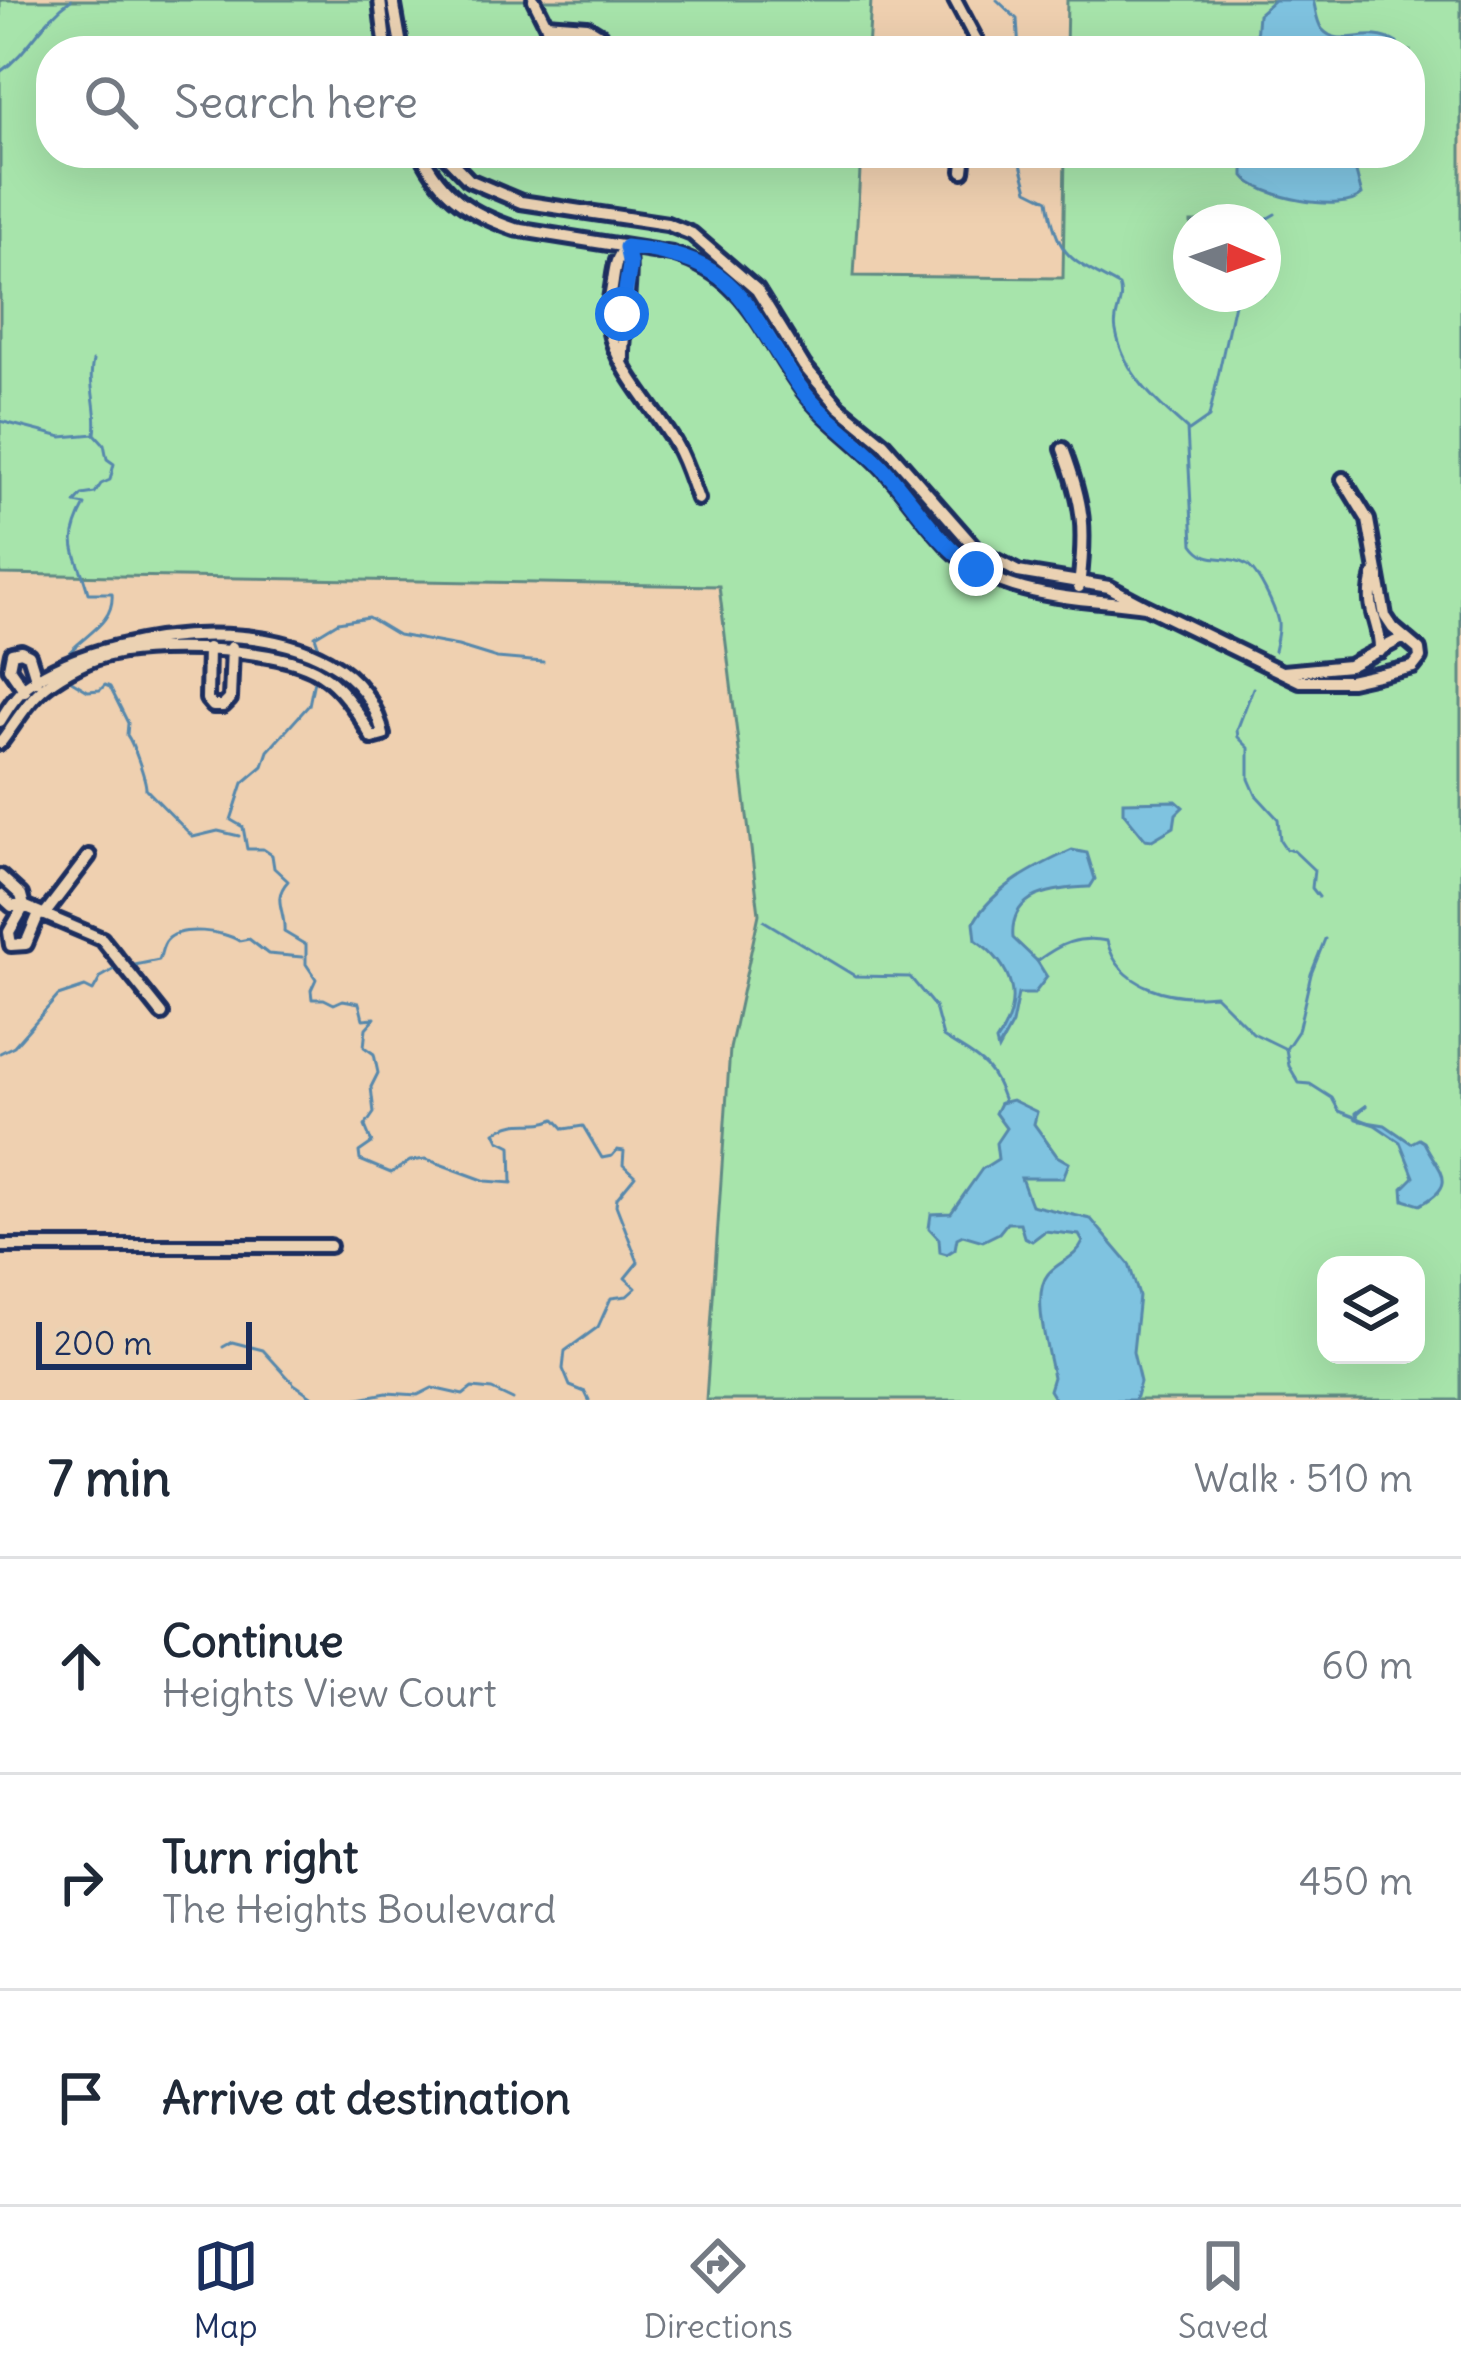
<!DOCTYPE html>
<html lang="en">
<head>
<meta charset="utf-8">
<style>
	body { margin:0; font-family:Delius,sans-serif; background:#f6f6f7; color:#1f2937 }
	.controls { position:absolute; right:36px; bottom:36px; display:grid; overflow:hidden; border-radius:24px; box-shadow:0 12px 48px #0002 }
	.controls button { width:108px; height:108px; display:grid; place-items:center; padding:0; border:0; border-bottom:3px solid #e0e1e3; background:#fff; color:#1f2937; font:60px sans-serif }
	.compass { position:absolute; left:1173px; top:204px; width:108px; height:108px; border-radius:50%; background:#fff; box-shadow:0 12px 48px #0002; rotate:92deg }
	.scale { position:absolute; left:36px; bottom:30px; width:216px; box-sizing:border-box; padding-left:12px; border:6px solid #1b2f5e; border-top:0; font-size:33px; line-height:42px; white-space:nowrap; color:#1b2f5e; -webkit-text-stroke:9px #ebd2b3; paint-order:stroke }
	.stop { position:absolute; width:36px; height:36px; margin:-27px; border:9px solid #1a73e8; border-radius:50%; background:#fff }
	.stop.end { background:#1a73e8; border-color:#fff; box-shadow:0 3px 12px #0008 }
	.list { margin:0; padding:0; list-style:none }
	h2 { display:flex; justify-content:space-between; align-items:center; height:156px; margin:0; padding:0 48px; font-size:51px }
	h2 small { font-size:39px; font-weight:400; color:#747a83 }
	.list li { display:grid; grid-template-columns:78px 1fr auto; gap:36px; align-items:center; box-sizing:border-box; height:216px; padding:0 48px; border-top:3px solid #e0e1e3 }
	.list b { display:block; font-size:45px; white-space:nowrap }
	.list p { margin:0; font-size:39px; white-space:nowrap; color:#747a83 }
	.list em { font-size:39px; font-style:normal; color:#747a83 }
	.icon { flex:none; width:66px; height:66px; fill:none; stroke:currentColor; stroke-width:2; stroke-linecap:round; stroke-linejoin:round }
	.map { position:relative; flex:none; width:1461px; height:1400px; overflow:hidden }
	.search { position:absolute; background:#fff; box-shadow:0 12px 48px #0002; left:36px; right:36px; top:36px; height:132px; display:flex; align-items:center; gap:30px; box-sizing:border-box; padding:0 42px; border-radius:48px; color:#747a83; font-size:45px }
	.sheet { height:804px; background:#fff }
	nav { display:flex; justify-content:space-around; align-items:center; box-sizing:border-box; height:168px; border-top:3px solid #e0e1e3; background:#fff; font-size:33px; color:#747a83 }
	nav a { display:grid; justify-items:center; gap:6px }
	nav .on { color:#1b2f5e }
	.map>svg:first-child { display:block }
</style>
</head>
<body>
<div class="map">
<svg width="1461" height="1400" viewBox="0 0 1461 1400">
	<rect width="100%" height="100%" fill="#efd0b0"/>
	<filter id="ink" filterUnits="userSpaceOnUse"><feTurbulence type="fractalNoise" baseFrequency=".00833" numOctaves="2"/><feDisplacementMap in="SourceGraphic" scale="24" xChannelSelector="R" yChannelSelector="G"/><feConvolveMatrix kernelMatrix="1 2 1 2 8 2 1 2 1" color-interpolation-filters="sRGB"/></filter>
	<g filter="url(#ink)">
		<path fill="#a7e4ab" stroke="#618a84" stroke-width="3" fill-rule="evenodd" d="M0,0H871L868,51H51V153H861L854,276L1063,278L1065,153H1410V51H1066L1067,0H1461V1400H706L730,1049L759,914L719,586L0,574ZM1191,222H1263V294H1191ZM1326,1265H1416V1355H1326Z"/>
		<path fill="#7fc3e0" stroke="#5788ac" stroke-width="3" d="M1274,0H1313C1316,9 1316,21 1322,29C1341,51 1367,24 1397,43V51H1255L1258,14Z
			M1244,153H1351L1362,195C1343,214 1259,197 1244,176Z
			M1176,801L1183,807L1176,814L1174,827L1152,840L1145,839L1123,812V802Z
			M1072,850L1087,853L1095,879L1090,887C1057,889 1009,891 1013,938L1037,961L1047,977L1034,994H1018L1012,1024L998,1050L996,1042C1025,1001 1013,966 976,940L974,922C994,887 1037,866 1072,850Z
			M1012,1100L1037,1112L1034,1124L1057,1156L1069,1163L1063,1178H1021L1031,1205L1091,1219L1129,1264L1139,1296L1133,1352L1140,1382L1135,1400H1055L1049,1390L1053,1377C1048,1350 1031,1294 1048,1274C1059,1261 1076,1258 1083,1242L1079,1235L1045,1231L1032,1241L1024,1237L1020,1223H1007L999,1233L983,1241L963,1235L957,1238L955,1249L947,1254L940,1252L939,1239L929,1228L931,1214L951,1213L982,1169L998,1159L996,1143L1006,1128L995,1113L1000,1103Z
			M1367,1105L1357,1114L1360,1121L1385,1125L1411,1143L1419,1139L1424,1142C1438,1171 1461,1183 1420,1205L1404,1200L1403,1188L1414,1177L1400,1142L1375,1125L1356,1119V1113Z"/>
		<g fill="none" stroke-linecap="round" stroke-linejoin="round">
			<path stroke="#5788ac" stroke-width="3" d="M997,0L1017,19L1019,51
				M0,72C29,52 42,20 71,0
				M1018,153L1028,190L1048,200C1057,259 1072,260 1119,286C1125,303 1112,314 1116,331C1124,374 1156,402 1187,429L1193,544C1208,566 1225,553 1245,564C1258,570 1275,608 1278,622C1279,633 1276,641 1274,651
				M1261,222L1275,214
				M93,361C87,385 99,409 95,434
				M0,421L62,437L95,434L104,444L107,459L114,464L110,480L101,484L95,493L82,495L75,503L85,505C62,548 78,552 88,593H112C115,626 79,636 64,659
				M1189,431L1209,417L1236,294
				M320,651L315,636L338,622L368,617L398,635L458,646L497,658L543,662
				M318,661L309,705L268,751L263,766L243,783L231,820L243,827L247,849H263L272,855L274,868L288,881C271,900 286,910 284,932L306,945V964L316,979L311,990L312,999H324L334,1004L343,1000L359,1003L363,1019L375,1018L366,1028L364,1047L374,1054L378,1073L371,1087L374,1113L365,1126L372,1143L359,1152L360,1160L391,1173L410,1161L426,1159L486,1181L512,1183L511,1146L499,1140L495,1132C523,1116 532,1129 555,1119L564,1129L583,1126L602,1158L612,1156L617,1150L624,1151L623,1165L635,1176L617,1198L616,1205L638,1262L625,1278L636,1288L627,1296L611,1298L598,1327L565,1351L563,1369L570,1386L585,1392L589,1400
				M68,679L88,691L100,690L105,685L110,687L128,723L127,735C133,743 146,779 146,789L193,837L218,831L239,836
				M1253,688L1237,730L1238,737L1249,748V779L1256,795L1278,819L1280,840L1286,849L1294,851L1314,870L1312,888L1319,897
				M764,921L855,976L910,977L935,1007L943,1037C977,1059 990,1060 1004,1101
				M1325,939L1311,974L1298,1031L1286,1049L1289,1066L1299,1083L1310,1084L1332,1098L1339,1111L1370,1123
				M1037,961C1060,944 1078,935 1107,941C1119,988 1171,1000 1215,995L1253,1033L1286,1049
				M130,966L159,960C162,953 162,945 167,940C180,925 225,931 239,941L249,939L268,954L302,957
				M0,1053L14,1046L58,996L85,987L93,991L101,977L120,966
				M223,1347L232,1342L263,1350L294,1384L317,1400
				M348,1400L387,1393L418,1395L432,1388L463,1395L472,1388L492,1390L513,1400"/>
			<g stroke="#1b2f5e" stroke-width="20">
				<path id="minor" d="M380,0L386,51
					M393,0L402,51
					M534,0L546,24L554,51
					M955,0L982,51
					M546,24L587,27L600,35L601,51
					M421,153C442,196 471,214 515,229L672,254C748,277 760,331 802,389C824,419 856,440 881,466C907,493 927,525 953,551C1002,600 1081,597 1145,606L1109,587L1018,572L978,551L883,443L839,407L804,366L757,290L692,234L667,224L521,202L469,180L443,153
					M963,171L965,153
					M623,359C622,331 634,266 626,247C616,257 615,267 613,281C611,296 606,314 609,329C617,371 656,409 676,445C686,462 691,481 698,499
					M1063,449C1084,505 1086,528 1079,587
					M1374,575C1364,613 1381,619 1380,651
					M1145,606L1300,681H1350L1413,667L1420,658L1419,650L1393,628L1385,616L1368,520L1343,479
					M208,648L207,699L213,706H223L230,699L232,647
					M1283,672L1349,666L1404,637
					M25,691L9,668L12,653L21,651L29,655L37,681
					M0,721C8,708 16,695 28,685C111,623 356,599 383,735L372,738C360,715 343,688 321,674C280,647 161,644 113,654C91,658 64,672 46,686C27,701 15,724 0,743
					M0,876L21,895L24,906H12L0,895
					M39,913L26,944L11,945L9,932L24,906L102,939L162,1014
					M44,915L89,856
					M0,1246H330"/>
			</g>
			<use href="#minor" stroke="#ebd2b3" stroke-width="10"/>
		</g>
	</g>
	<g fill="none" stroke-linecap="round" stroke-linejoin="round" filter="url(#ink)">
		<path stroke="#1a73e8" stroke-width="15" d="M622,314L630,265L626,247C746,259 742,308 802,390C825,420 857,440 882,467C913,500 937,544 976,569"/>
	</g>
</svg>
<div class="controls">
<button><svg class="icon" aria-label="layers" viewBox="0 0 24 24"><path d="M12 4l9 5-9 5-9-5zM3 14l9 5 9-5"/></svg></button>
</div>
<svg class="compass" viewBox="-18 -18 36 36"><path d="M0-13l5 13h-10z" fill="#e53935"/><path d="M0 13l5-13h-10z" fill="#747a83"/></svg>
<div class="scale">200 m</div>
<div class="stop" style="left:622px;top:314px"></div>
<div class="stop end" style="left:976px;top:569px"></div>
<div class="search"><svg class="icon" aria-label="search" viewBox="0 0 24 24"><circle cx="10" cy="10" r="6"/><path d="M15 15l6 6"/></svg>Search here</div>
</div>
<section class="sheet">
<h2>7 min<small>Walk · 510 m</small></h2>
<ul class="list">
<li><svg class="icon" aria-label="ahead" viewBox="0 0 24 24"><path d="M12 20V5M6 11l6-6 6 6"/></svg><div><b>Continue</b><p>Heights View Court</p></div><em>60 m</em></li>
<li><svg class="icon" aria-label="right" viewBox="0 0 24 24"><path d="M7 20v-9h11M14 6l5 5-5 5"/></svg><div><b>Turn right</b><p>The Heights Boulevard</p></div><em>450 m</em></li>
<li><svg class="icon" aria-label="arrive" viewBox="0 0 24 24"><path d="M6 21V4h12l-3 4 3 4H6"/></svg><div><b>Arrive at destination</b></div></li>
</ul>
</section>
<nav>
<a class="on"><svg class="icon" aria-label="map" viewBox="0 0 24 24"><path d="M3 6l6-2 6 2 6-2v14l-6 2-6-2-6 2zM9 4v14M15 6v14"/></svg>Map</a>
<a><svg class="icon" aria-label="directions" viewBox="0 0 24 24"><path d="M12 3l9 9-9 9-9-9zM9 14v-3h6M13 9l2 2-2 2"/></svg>Directions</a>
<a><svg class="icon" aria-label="saved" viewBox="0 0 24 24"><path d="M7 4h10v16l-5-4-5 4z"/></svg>Saved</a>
</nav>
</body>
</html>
